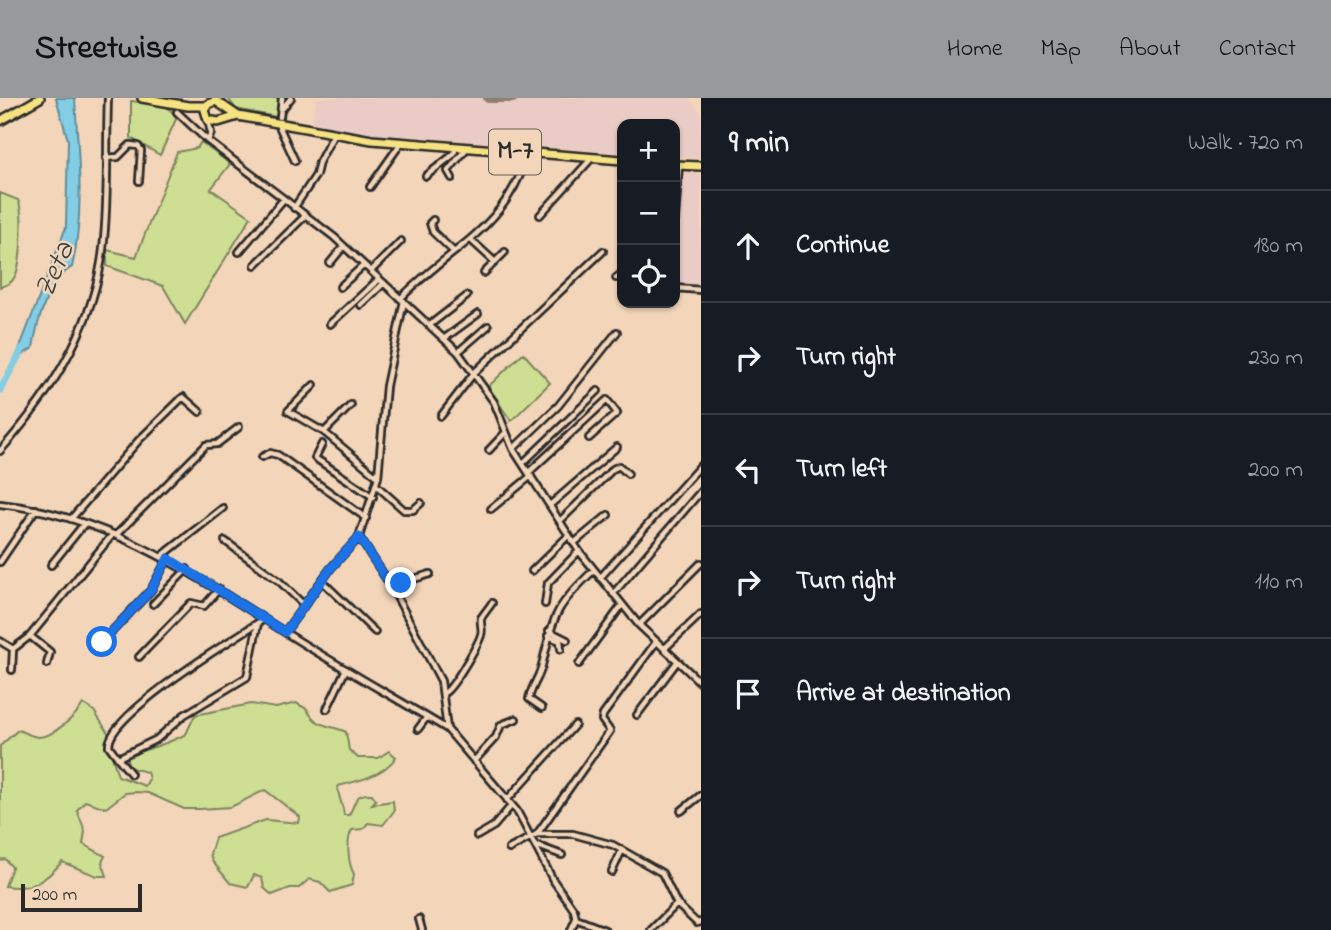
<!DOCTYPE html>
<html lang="en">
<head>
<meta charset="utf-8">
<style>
	body { margin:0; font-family:"Indie Flower",sans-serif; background:#20242c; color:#f1f3f6 }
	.controls { position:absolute; right:21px; top:21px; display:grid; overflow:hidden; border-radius:14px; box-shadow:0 2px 5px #0004 }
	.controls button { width:63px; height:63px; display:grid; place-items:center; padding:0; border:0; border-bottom:2px solid #363941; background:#171b24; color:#f1f3f6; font:35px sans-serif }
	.scale { position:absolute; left:21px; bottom:18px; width:121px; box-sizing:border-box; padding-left:7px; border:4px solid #2b2b2b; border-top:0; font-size:19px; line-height:24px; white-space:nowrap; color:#2b2b2b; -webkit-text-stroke:5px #f3d5b9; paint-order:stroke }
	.stop { position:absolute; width:21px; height:21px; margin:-16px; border:5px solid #1a73e8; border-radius:50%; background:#fff }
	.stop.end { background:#1a73e8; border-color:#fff; box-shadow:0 2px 7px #0008 }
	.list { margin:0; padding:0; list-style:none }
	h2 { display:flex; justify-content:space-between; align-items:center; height:91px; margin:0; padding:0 28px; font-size:30px }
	h2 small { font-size:23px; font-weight:400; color:#9ea1a6 }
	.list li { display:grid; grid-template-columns:46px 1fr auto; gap:21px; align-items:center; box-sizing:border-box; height:112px; padding:0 28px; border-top:2px solid #363941 }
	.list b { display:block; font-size:26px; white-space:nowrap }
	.list em { font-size:23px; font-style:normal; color:#9ea1a6 }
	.icon { flex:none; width:38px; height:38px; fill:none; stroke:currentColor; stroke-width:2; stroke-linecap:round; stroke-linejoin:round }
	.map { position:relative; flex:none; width:701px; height:832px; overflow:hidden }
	header { display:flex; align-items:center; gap:42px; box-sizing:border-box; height:98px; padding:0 35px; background:#98999b; color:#111 }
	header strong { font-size:33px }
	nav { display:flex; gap:38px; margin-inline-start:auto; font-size:24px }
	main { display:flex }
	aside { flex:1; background:#171b24 }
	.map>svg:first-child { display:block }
</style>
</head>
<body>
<header>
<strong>Streetwise</strong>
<nav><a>Home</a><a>Map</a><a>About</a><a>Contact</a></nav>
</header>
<main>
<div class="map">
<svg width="701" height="832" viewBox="0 0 701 832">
	<rect width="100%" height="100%" fill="#f3d5b9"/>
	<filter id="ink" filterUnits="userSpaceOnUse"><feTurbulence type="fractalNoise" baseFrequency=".0143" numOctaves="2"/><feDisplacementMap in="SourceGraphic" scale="14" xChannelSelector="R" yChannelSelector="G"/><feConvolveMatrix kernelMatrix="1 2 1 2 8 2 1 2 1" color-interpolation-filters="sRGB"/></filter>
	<g filter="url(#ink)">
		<path fill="#ebcbc5" d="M317,0H689L701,15V60L675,58V26H622V55L375,36L312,25Z
			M675,74L701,76V193L675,192Z"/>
		<path fill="#cedf93" stroke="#7c855f" stroke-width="2" d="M228,0H280L281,12L276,19L236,11Z
			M131,3L165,7L177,19L160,57L131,40Z
			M201,44L230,66L211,91L251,119L185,226L163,188L107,168V152L136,159L177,54L197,50Z
			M0,95L18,102C24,114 22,169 14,180C11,186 6,187 0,189Z
			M523,255L550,285L511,323L488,289Z
			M296,605L307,611C316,630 329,626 346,634L349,652L358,660H378L389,653L396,659C384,677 359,683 338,688C338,701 343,705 344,717H349C357,703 354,695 372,696L376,702L372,706L393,703L394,713L383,727L368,725L363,731L352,732C346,742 348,766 354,776L352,787L330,794L320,784L309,781L299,790H290L272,797L264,790L262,780L254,777L248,789L230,785L212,763L210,756L215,740L266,722L299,725L300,719L265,692L231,709L200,711H184L148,695L136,694L125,695L106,710L85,703L77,712L85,733L83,746L105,758L102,764L107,778H97L62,764C44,784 32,792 5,788L12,769L5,761L0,762V648L18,632C24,634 33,639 39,639C53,639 77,617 83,606L94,613L110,638L109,649L118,678L145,688L149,681L147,674L131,670L127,663L129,656C143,654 173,643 186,636L195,617L251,606L276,610Z"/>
		<path fill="#84cee5" stroke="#608d9b" stroke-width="2" d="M56,0H75C78,57 85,113 72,169C48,182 37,224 33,250L19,259L17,257L66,129L68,42Z"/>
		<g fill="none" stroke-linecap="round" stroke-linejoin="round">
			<path stroke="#84cee5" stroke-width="7" d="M0,292L23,250"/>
			<path stroke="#8f8072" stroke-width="10" d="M488,0H513"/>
			<g stroke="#2b2b2b" stroke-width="10">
				<path id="minor" d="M283,10L291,0
					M177,14L208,43
					M280,19L282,0
					M208,22L211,35L208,43L334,139L458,254L494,304L513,351L579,453L639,527L701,585
					M278,26L295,63
					M106,60L118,59L130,47L138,48L141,52L139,83
					M426,78L454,56L456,49
					M452,80L448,73L467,50
					M370,89L401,45
					M294,110L316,77L319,64L334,36
					M540,117L591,61
					M675,121L679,67
					M433,122L430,125L433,134L454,154
					M471,142L495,164L484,175
					M239,154L283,102
					M495,164L505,154
					M330,165L344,148
					M255,167L305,118
					M371,173L401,143
					M616,180L622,175
					M340,189L364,167
					M675,190L701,192
					M401,200C456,144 501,136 529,55
					M404,203L386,288L378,379L359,439L391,488L441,583L447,631L517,713L553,782L574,812L576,821L571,832
					M361,207L384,185
					M330,226L379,181
					M431,226L467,198
					M445,240L478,216
					M458,254L488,228
					M314,287L288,313L324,334L378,379
					M441,318L474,275L603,153
					M324,334L351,307
					M322,346L315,360L373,399
					M513,351L558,308L617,234
					M489,352L506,334
					M0,353C51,296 94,229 103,151C109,101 106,50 108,0
					M262,359L270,355L278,357L366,420
					M523,365L598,293
					M529,374L607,302L617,315L589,340
					M376,387L404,412H413L421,405
					M0,406C107,417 195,477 283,533C336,567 392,598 447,631
					M550,407L617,349
					M491,411L531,378
					M71,421L139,342L183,299L200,314
					M560,423L613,371L619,368L628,376
					M116,437L206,347L217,346L239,329
					M225,443L278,482L304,507
					M574,445L608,417
					M162,458L223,410
					M0,464L36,411
					M51,467L84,426
					M532,473L569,437
					M600,480L701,367
					M322,483L375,534
					M391,488L430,476
					M613,496L701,393
					M153,506L187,471
					M545,506L548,485L579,453
					M639,527L701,465
					M549,533L567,542
					M285,534L331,470L359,439
					M30,538L50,554L47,566
					M548,538L560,543L561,551
					M0,543L13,551L30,538L113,436
					M102,544L151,492L168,460
					M664,551L701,516
					M139,559L191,505L204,508L219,491
					M579,566L622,507
					M12,572L13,551
					M444,595C452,592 478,547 481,537C483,531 480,527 481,520L492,505
					M542,610L529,601C531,590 538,581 541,571C555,517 551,513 593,473
					M327,611L346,571
					M637,617L677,564
					M418,631L427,619
					M118,660L109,648C108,616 235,540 264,521
					M474,663L496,639L501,627L516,621
					M131,676L118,660L157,641L184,617L247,579L258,525
					M507,702L575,627
					M681,713L701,697
					M537,736L610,633L602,622L603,617L656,544
					M477,738L494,728L512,707
					M538,748L562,757
					M509,751L537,736H573L613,747L662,775L677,806L697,825L701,824
					M612,774L622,752
					M419,821L422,832
					M576,821L605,832
					M651,832L677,806"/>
			</g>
			<g stroke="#2b2b2b" stroke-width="12">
				<path id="primary" d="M142,0L188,8H206
					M238,18L216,3L208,6L205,12L208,22L218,24L238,18L372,42L622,62
					M0,23L40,0
					M675,67L701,68"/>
			</g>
			<use href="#minor" stroke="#f3d5b9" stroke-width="4.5"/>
			<use href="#primary" stroke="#f6e281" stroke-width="7"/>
		</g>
	</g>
	<g fill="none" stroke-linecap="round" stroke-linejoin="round" filter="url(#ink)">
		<path stroke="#1a73e8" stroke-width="9" d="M102,544L151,492L168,460L285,534L331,470L359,439L391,488L401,485"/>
	</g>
	<g text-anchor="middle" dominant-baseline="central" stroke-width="5" stroke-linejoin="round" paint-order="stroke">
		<rect fill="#f3d5b9" stroke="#675e56" stroke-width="2" x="489" y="31.5" width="52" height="45" rx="5"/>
		<g font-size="26" font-weight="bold" fill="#2b2b2b">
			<text x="515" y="54">M-7</text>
		</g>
		<g font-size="30" font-style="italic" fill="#384347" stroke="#f3d5b9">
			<text transform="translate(56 172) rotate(-66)">Zeta</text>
		</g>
	</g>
</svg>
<div class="controls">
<button>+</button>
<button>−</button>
<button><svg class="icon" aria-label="locate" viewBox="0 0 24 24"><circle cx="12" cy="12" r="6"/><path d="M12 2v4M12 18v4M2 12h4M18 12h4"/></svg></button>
</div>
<div class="scale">200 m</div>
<div class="stop" style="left:102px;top:544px"></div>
<div class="stop end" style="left:401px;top:485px"></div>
</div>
<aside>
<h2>9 min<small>Walk · 720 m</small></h2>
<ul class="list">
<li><svg class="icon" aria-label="ahead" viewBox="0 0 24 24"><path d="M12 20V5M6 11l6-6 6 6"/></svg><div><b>Continue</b></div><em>180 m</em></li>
<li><svg class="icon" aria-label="right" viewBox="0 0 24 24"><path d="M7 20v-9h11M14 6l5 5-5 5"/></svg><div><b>Turn right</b></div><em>230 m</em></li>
<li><svg class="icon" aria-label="left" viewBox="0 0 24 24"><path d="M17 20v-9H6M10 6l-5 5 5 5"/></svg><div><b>Turn left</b></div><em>200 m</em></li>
<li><svg class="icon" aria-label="right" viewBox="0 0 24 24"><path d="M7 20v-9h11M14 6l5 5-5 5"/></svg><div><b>Turn right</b></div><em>110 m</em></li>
<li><svg class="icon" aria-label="arrive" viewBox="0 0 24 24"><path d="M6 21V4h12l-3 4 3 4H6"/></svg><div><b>Arrive at destination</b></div></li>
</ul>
</aside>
</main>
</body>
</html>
